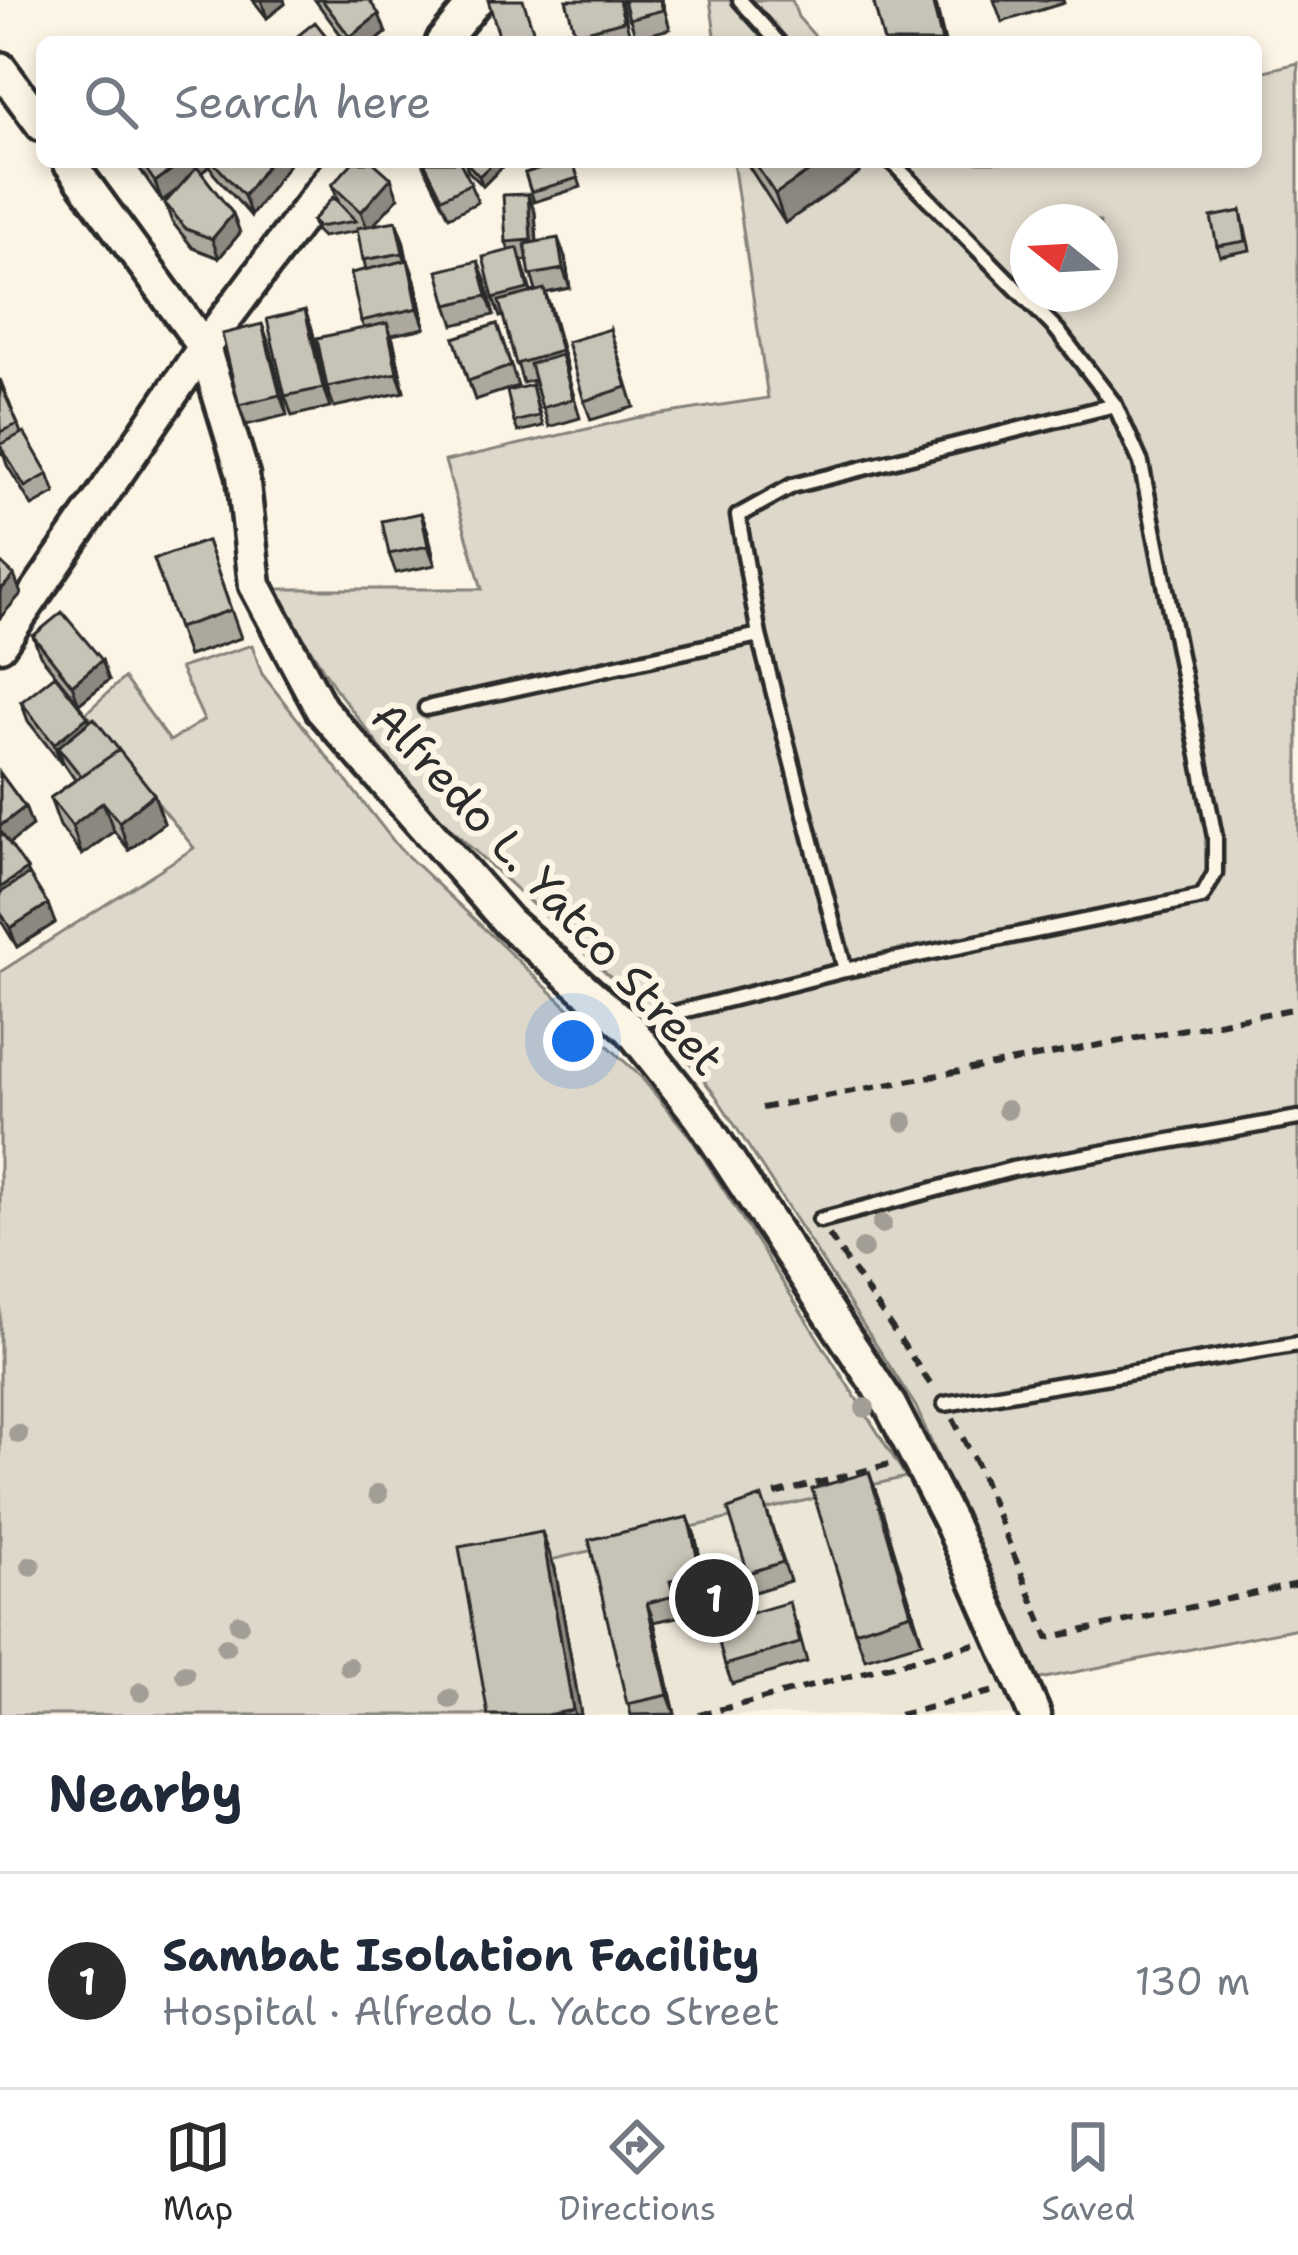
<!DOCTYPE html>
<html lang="en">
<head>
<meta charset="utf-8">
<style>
	body { margin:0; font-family:"Shantell Sans",sans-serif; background:#f2f2f3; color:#1f2937 }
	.compass { position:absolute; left:1010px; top:204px; width:108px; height:108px; border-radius:50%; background:#fff; box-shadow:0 6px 18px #0003; rotate:288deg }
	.you { position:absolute; left:573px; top:1041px; width:42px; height:42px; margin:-30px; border:9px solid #fff; border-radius:50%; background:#1a73e8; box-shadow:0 0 0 18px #1a73e833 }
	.badge { display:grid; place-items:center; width:78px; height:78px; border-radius:50%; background:#2b2b2b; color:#fff; font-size:39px; font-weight:700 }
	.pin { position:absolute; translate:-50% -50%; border:6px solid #fff; box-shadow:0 3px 12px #0006 }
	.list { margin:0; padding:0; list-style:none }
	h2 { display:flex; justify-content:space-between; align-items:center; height:156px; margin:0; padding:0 48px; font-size:51px }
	h2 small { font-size:39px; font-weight:400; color:#747a83 }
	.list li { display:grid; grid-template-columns:78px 1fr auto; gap:36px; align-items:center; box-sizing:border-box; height:216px; padding:0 48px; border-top:3px solid #e0e1e3 }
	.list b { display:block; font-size:45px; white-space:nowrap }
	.list p { margin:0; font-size:39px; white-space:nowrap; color:#747a83 }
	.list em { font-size:39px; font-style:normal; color:#747a83 }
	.icon { flex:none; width:66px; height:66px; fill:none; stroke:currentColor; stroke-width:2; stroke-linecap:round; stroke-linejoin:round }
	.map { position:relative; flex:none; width:1298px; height:1715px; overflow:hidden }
	.search { position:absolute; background:#fff; box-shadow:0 6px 18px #0003; left:36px; right:36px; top:36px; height:132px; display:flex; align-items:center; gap:30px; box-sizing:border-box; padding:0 42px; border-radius:18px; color:#747a83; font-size:45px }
	.sheet { height:372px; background:#fff }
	nav { display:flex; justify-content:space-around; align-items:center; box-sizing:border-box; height:168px; border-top:3px solid #e0e1e3; background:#fff; font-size:33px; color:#747a83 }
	nav a { display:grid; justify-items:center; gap:6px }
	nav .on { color:#2b2b2b }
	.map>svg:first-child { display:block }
</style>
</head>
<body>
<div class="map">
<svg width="1298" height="1715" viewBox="0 0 1298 1715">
	<rect width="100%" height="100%" fill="#fcf5e5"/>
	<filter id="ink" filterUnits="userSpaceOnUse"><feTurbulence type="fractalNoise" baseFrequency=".00833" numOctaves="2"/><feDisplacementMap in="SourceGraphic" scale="24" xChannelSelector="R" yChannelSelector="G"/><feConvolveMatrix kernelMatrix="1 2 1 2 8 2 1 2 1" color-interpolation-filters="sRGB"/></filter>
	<g filter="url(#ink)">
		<path fill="#ece6d7" d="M906,1477L1014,1715H491L465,1580Z"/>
		<path fill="#ded8ca" stroke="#84827a" stroke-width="3" fill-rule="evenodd" d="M710,0H792L798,17L820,42H716Z
			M1298,63V1628L1035,1680L916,1407L716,1096L655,1018L421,801L335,688L273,589H482L445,461L636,418L768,398L733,162H1256V73ZM1028,222H1100V294H1028Z
			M252,645L262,674L399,848L641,1077L691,1138L906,1477L465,1580L491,1715H0V972L194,848L86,713L124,678L170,741L204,720L180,668Z"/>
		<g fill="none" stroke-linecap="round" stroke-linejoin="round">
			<g stroke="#2b2b2b" stroke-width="21">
				<path id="service" d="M740,0L778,42
					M426,708L759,635
					M845,970L759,635L738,516L792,486L1115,405
					M655,1018L845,970L1202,897L1215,873V837L1141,463L1115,405L1057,330L892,162
					M820,1220L1012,1169L1298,1118
					M945,1404L1298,1344"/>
			</g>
			<g stroke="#2b2b2b" stroke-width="39">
				<path id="tertiary" d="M442,42L477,0
					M0,68L42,125
					M69,162L204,347L243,475L255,585L321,709L508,922L630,1029L700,1117L890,1405L951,1524L1035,1715
					M0,645L204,347L343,162"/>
			</g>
			<path stroke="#2b2b2b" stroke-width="6" stroke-dasharray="12 9" stroke-linecap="butt" d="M762,1108L1298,1008
				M829,1235L933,1388
				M953,1419L976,1463L1048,1638L1298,1584
				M775,1494L890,1464
				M699,1715L975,1644
				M899,1715L995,1691"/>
			<use href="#service" stroke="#fcf5e5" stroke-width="12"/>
			<use href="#tertiary" stroke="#fcf5e5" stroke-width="30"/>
		</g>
		<g fill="#a29e95">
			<circle cx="1007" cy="1110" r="10"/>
			<circle cx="904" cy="1122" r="10"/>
			<circle cx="882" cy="1224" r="10"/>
			<circle cx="863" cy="1249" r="10"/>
			<circle cx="865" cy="1408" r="10"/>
			<circle cx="18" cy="1434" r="10"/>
			<circle cx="378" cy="1494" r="10"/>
			<circle cx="31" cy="1566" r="10"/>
			<circle cx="239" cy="1624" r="10"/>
			<circle cx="226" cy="1647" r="10"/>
			<circle cx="349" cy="1667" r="10"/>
			<circle cx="185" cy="1674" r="10"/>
			<circle cx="141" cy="1692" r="10"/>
			<circle cx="450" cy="1699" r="10"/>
		</g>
		<path fill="#aca89d" stroke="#2b2b2b" stroke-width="3" fill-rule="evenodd" d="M253,0H284L285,4L267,18Z
			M315,0H369L386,33L375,42H346Z
			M621,0L631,41L578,42L575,34Z
			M624,0H662L670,29L636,38Z
			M994,0H1063L1064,3L1002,22Z
			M135,162H208L210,166L201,173L233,214L240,233L219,258L193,248L172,222L165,203L176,191L162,201Z
			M209,162H289V164L251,216L213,173Z
			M422,162H460L478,202L449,217Z
			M465,162H504L505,164L483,186L468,171Z
			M573,162L581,187L534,202L525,173Z
			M746,162H855L859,173L785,223Z
			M332,185L398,198L373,225L403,240L407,260L415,280L425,328L392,335L404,392L334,407L327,387L364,328L361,321L366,270L358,231L322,237L316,231L312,221L339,203Z
			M1241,211L1250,250L1220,256L1217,246Z
			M535,213L537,242L565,257L570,288L545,293L580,418L549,427L534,380L523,383L503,316L500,317L493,298L509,251L506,242ZM527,260L536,291L531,292L522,261Z
			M485,280L494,315L454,325L447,305Z
			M497,324L518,386L475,400L454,338Z
			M312,329L330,407L292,416L285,396Z
			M610,329L634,407L591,420L584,401Z
			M269,343L287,415L246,425L239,405Z
			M0,379L21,433L48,474L55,493L32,506L7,465L3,453L0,454Z
			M532,385L543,426L518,432L514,422Z
			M421,513L428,532L435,565L396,573L389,554Z
			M207,541L241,638L188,656L154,559Z
			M33,636L109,680L79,704L40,655Z
			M21,702L88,717L90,722L154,794L164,823L129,850L114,831L82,855L60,826L50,798L75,780L63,762L61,763L28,721Z
			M0,773L25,807L32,826L9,843L29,874L55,923L17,947L0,919Z
			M869,1472L922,1642L865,1659L855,1631Z
			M688,1517L695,1536L708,1593L678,1600L681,1616L654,1622L675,1714L631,1715L589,1540Z
			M769,1517L790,1581L755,1592L748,1573Z
			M555,1569L581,1715H488Z
			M796,1622L807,1662L732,1684L725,1665Z"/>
		<path fill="#8c8880" stroke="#2b2b2b" stroke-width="3" d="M261,0H284L285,4L267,18Z
			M932,0H935L945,42H942Z
			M379,14L386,33L375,42H352L350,37Z
			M182,162H208L210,166L162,201L155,182Z
			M269,162H289V164L251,216L244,196Z
			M494,162H504L505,164L483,186L479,176Z
			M823,162H855L859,173L785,223L775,194Z
			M391,178L398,198L368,231L361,212Z
			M528,194L535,213L538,259L531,240Z
			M233,214L240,233L219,258L212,239Z
			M396,221L403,240L410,272L403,253Z
			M558,238L565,257L570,288L563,269Z
			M408,260L415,280L425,328L418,308Z
			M478,261L485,280L494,315L487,296Z
			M544,289L551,308L568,371L561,351Z
			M305,310L312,329L330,407L323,388Z
			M387,323L394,343L404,392L397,373Z
			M262,324L269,343L287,415L280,395Z
			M421,513L428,532L435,565L428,546Z
			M14,575L21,594L0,618V591Z
			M102,660L109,680L79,704L72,685Z
			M88,717L95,736L58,747L63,762L61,763L54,744Z
			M154,794L164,823L129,850L119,822Z
			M103,802L114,831L82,855L72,826Z
			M25,807L32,826L4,848L0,837V826Z
			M27,869L34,888L0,896V888Z
			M48,904L55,923L17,947L10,928Z
			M869,1472L879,1500L922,1642L911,1613Z
			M688,1517L695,1536L708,1593L701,1574Z
			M542,1532L555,1569L581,1715H575L573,1710Z
			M647,1603L654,1622L675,1714L668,1695Z"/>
		<path fill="#c8c3b7" stroke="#2b2b2b" stroke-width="3" d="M322,0H369L379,14L350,37Z
			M488,0H523L537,42H501Z
			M566,0H619L624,21L575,34Z
			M624,0H660L663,10L629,19Z
			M873,0H932L942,42H884Z
			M315,22L331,42H290Z
			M141,162H182L155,182Z
			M213,162H269L244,196Z
			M353,162H373L391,178L361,212L332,185Z
			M424,162H460L471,183L442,198Z
			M466,162H494L479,176Z
			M561,162H573L578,178L531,192L525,173Z
			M754,162H823L775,194Z
			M197,167L233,214L212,239L186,229L165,203Z
			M528,194L531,240L506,242L503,195Z
			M333,197L356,221L318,227L312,221Z
			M1241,211L1246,241L1217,246L1211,217Z
			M396,221L403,253L363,260L357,228Z
			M558,238L563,269L530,275L525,244Z
			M518,248L528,289L493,298L483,257Z
			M408,260L418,308L361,321L351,273Z
			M478,261L487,296L447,305L438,271Z
			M544,289L561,351L516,364L499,301Z
			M305,310L323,388L285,396L267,319Z
			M387,323L397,373L327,387L317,338Z
			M262,324L280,395L239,405L222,334Z
			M497,324L511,366L468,381L454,338Z
			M610,329L627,387L584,401L567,342Z
			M561,355L573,399L542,408L530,364Z
			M532,385L539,416L514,422L507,391Z
			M2,388L18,424L0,432V389Z
			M24,432L48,474L25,487L0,445Z
			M421,513L428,546L389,554L382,521Z
			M207,541L231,610L178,628L154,559Z
			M0,562L14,575L0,591Z
			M62,612L102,660L72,685L33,636Z
			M55,675L88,717L54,744L21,702Z
			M94,718L119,750L81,776L58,747Z
			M119,750L154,794L119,822L103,802L72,826L50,798Z
			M0,773L25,807L0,826Z
			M2,833L27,869L0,888V835Z
			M29,874L48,904L10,928L0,911V893Z
			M869,1472L911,1613L855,1631L812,1489Z
			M762,1497L783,1562L748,1573L728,1509Z
			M688,1517L701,1574L670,1581L674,1596L647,1603L668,1695L627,1704L589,1540Z
			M542,1532L573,1710L546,1715H488L459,1547Z
			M789,1602L800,1643L725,1665L714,1624Z"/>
	</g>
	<g text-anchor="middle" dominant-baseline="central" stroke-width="12" stroke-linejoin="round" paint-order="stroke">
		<g font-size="45" fill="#2b2b2b" stroke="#fcf5e5">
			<text transform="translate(548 888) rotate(47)">Alfredo L. Yatco Street</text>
		</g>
	</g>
</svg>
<svg class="compass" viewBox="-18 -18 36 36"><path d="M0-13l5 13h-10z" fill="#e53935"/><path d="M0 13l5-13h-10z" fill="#747a83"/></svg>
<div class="you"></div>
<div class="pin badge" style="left:714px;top:1598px">1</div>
<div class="search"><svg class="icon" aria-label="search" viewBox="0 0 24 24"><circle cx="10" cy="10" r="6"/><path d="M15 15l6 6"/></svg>Search here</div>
</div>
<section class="sheet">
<h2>Nearby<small></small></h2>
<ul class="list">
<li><span class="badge">1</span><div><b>Sambat Isolation Facility</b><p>Hospital · Alfredo L. Yatco Street</p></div><em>130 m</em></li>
</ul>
</section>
<nav>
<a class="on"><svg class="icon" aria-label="map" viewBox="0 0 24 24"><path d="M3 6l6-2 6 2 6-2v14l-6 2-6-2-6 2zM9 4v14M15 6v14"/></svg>Map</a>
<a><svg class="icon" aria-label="directions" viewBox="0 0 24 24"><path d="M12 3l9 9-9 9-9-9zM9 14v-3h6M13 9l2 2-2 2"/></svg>Directions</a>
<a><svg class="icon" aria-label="saved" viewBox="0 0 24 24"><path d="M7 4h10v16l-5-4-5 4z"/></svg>Saved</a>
</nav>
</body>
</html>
